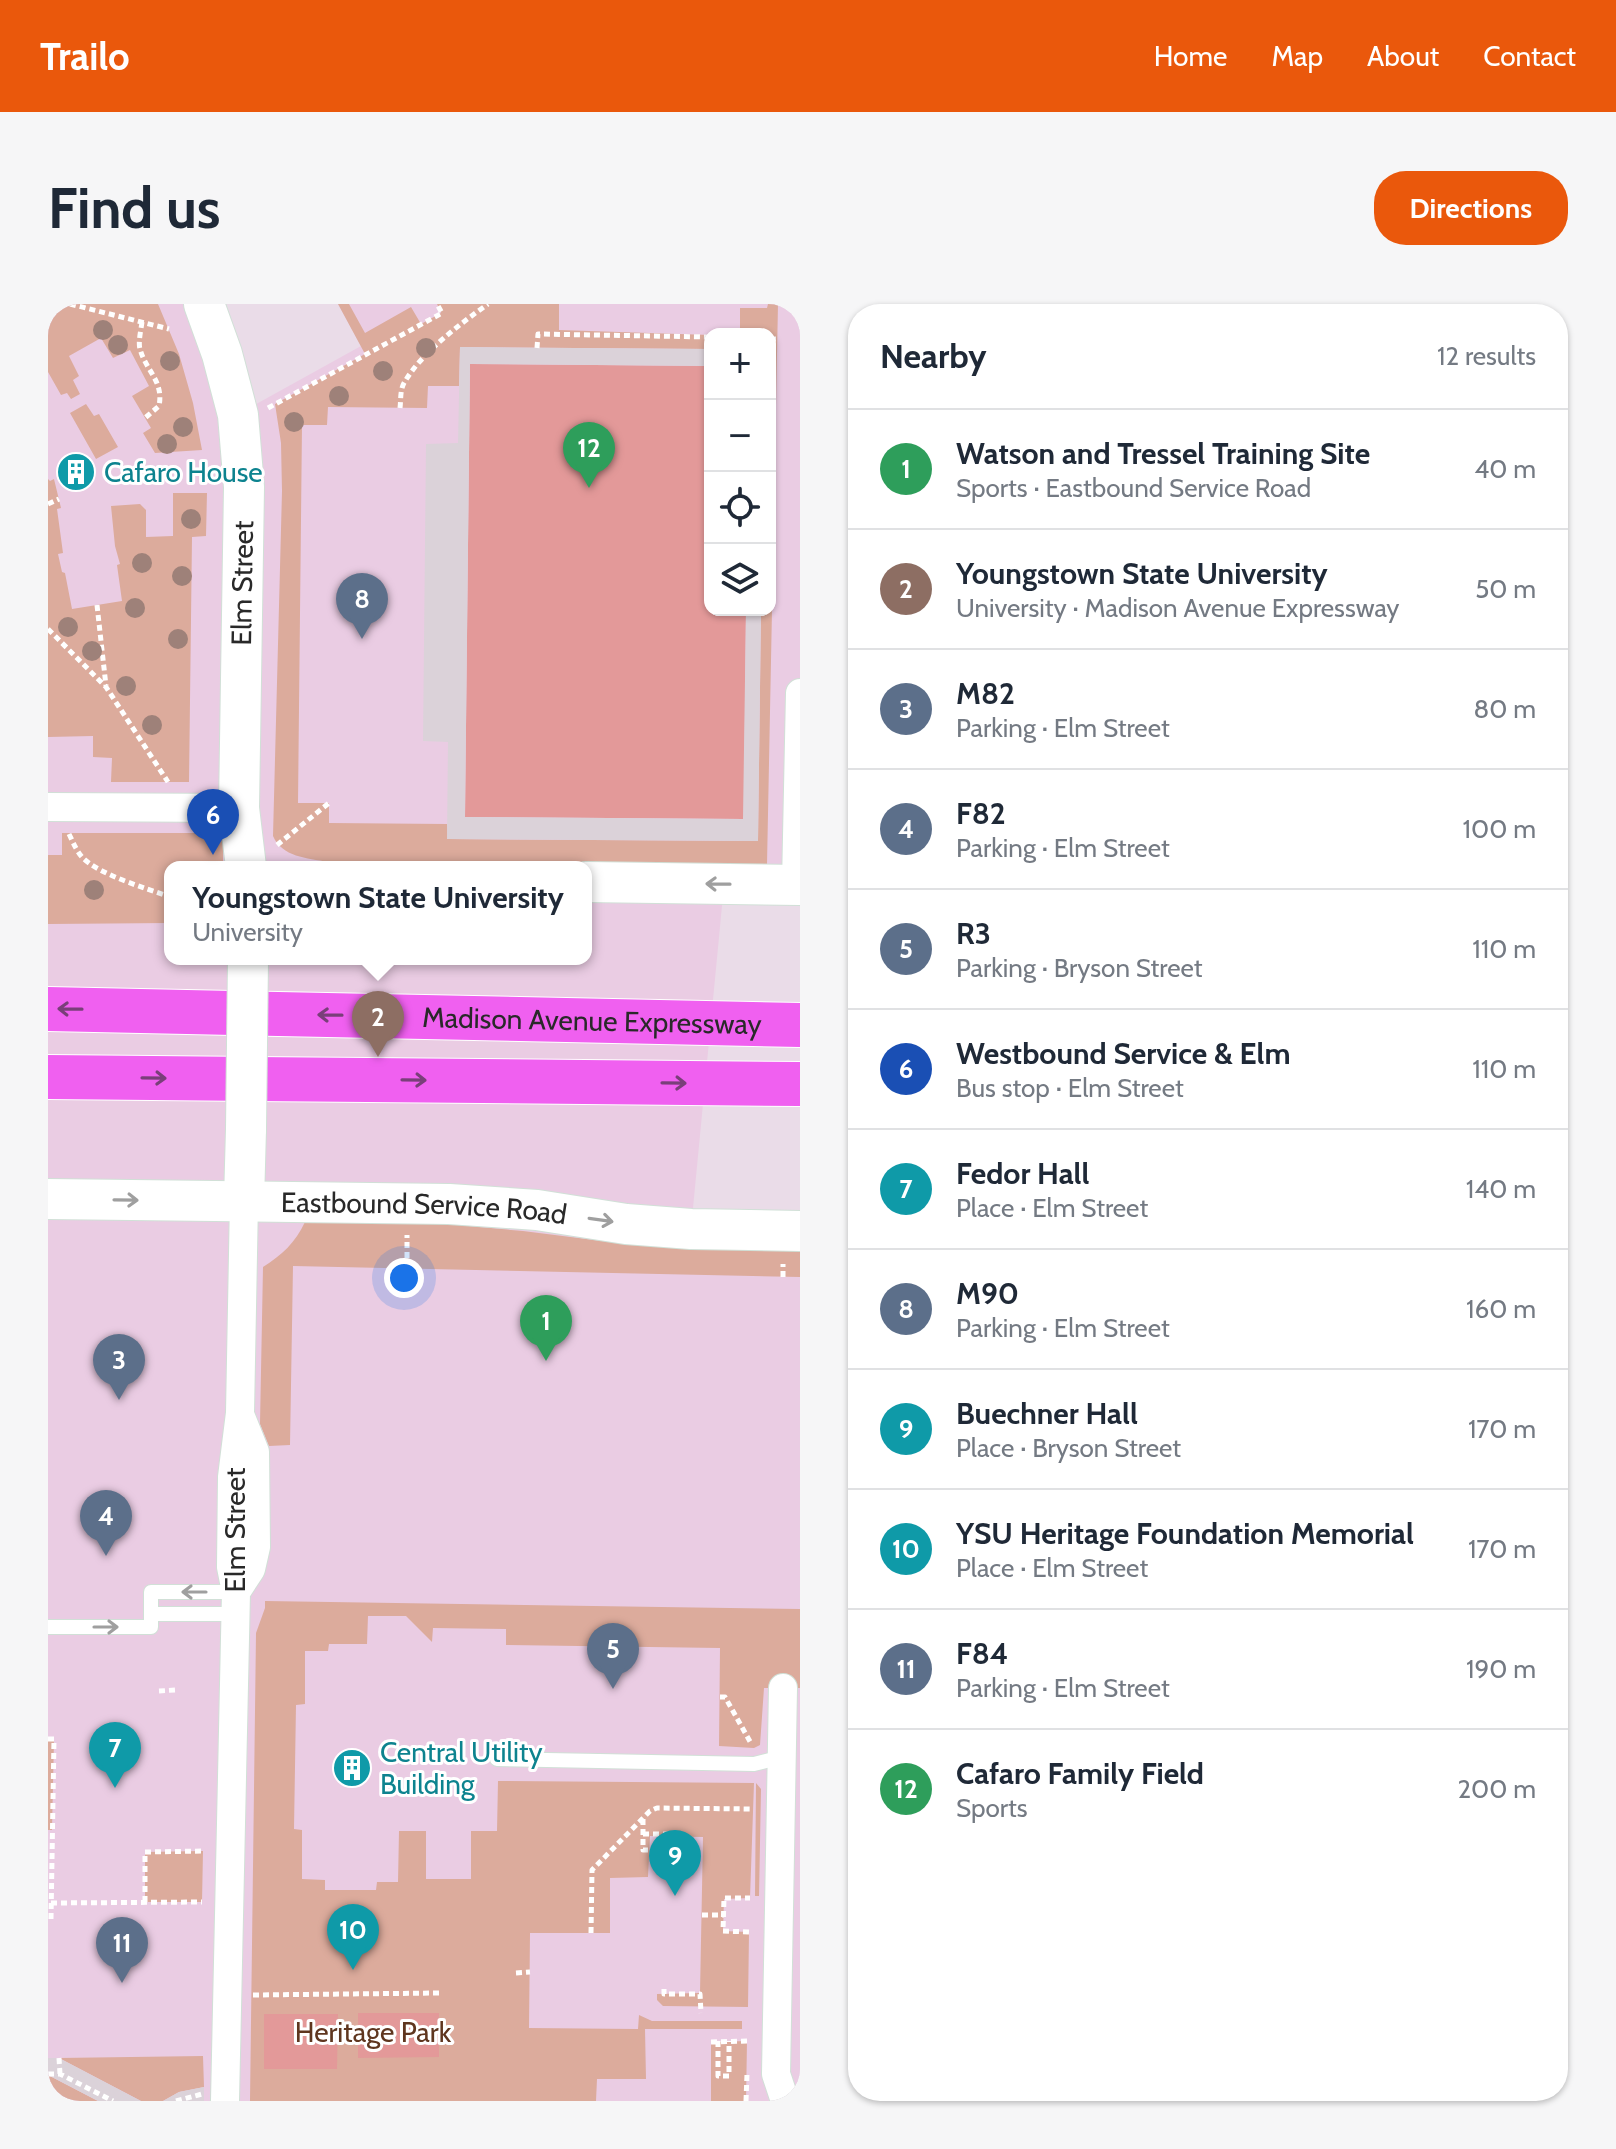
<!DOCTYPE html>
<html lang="en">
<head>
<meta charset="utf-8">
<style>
	body { margin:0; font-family:Cabin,sans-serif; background:#f6f6f7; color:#1f2937 }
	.controls { position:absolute; right:24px; top:24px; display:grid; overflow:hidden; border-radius:16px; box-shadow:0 2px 6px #0004 }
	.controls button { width:72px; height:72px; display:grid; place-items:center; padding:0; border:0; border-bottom:2px solid #e0e1e3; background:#fff; color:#1f2937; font:40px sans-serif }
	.you { position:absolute; left:356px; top:974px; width:28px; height:28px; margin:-20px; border:6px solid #fff; border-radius:50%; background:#1a73e8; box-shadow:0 0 0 12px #1a73e833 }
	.badge { display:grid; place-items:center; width:52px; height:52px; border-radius:50%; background:#ea580c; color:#fff; font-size:26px; font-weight:700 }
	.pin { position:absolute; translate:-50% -66px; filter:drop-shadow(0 2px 4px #0008) }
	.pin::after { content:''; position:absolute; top:42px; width:28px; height:24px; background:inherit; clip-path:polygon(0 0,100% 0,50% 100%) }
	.popup { position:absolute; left:116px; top:557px; width:428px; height:104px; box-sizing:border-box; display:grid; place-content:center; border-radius:16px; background:#fff; filter:drop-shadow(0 2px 6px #0005); font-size:26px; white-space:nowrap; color:#747a83 }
	.popup b { font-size:30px; color:#1f2937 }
	.popup::after { content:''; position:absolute; left:50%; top:100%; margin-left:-16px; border:16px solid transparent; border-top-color:#fff }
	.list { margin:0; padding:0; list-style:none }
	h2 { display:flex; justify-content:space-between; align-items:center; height:104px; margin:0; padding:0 32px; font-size:34px }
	h2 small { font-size:26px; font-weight:400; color:#747a83 }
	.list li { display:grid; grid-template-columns:52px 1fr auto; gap:24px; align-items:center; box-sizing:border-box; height:120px; padding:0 32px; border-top:2px solid #e0e1e3 }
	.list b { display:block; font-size:30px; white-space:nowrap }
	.list p { margin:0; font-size:26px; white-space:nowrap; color:#747a83 }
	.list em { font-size:26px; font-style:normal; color:#747a83 }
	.icon { flex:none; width:44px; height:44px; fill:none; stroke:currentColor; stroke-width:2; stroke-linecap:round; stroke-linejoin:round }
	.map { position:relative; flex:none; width:752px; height:1797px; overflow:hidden; border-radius:32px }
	header { display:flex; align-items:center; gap:48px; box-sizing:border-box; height:112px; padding:0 40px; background:#ea580c; color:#fff }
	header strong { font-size:38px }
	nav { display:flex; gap:44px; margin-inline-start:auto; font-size:28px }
	.intro { display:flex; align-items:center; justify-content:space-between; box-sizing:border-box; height:192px; padding:0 48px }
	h1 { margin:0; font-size:56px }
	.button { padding:20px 36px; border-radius:32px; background:#ea580c; color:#fff; font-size:28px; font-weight:700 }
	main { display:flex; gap:48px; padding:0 48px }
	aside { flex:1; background:#fff; border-radius:32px; box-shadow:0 2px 6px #0004 }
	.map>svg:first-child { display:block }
</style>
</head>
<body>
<header>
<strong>Trailo</strong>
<nav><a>Home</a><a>Map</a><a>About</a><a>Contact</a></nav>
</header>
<div class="intro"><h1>Find us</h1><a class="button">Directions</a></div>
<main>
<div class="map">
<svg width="752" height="1797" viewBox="0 0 752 1797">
	<rect width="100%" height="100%" fill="#eadce8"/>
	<path fill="#eacce3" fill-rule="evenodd" d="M0,0H155L190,110L313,42L290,0H752V389L748,581H676L643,925L752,927V1797H0ZM662,30H722V306H662ZM122,563H538V655H122Z"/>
	<path fill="#dcab9c" d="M0,0H110L131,50L145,99L154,146L107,149L95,129L103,124L84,92L101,82L82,46L65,54L53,34L21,52L31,72L25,76L32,90L23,95L19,89L13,91L0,68Z
		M290,0H301L317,29L363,3L373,20L393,9L389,0H511V26L662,31V45L412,43L411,82H380L379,104L280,103L279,121H254L250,499H281V519L399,520L400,535L710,537L713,306H722V30H692V4H719L720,0H730L719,561L280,558C259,554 234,553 225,532L234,187L233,139L227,100L317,50Z
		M38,100L46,112L51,110L70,143L48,155L22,109Z
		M0,175L2,177L6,175L13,204L9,205L15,249L10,250L14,268L17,269L24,305L74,297L69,261L72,260L67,242L63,202L92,200L98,206V233L125,232V189H159L158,232L144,233L141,478H63L64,454L45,453V432L0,433Z
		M14,529H175V563H122V619L0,620V551H14Z
		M365,917L475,927L562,938L752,947V973L245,962L242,1141L221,1142L212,1120L215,963C234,951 247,939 257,918Z
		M217,1297L752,1305V1384H716L712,1441L706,1444L671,1442L672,1344L458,1341V1325L385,1324L384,1338L358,1312H320L319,1340H281L280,1347H257V1400L248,1401L246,1525L254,1526V1575L277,1576V1586H328L329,1578H350L351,1527H378V1575H423V1527H449L450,1477L706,1479L702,1594L676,1595L675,1627L701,1628L700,1703L615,1702L609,1696V1690L652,1689L655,1533L602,1532L600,1573L562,1574V1629H482L481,1724L590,1725L591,1711L604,1717H694V1725H597L598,1775H549L548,1797H202L208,1329L217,1304Z
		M0,1435H6L4,1526H0Z
		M708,1479L713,1485L711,1592H707Z
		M155,1547L154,1598H97V1548Z
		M699,1737L698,1797H663V1738Z
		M155,1752L156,1783L131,1788L115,1797H93L11,1754Z
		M0,1771L50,1797H0Z"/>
	<path fill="#e39999" d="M422,60L662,62V306H698L696,515L417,513Z
		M391,1709V1753L310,1754V1709Z
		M216,1710H290L289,1765H216Z"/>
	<path fill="#dbd2d9" d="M412,43L662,45V62L422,60L417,513L695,515L698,306H713L710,537L399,535L400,438L375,437L378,140L410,139Z
		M0,1754H11L93,1797H50L0,1771Z
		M156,1783V1797H115L131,1788Z"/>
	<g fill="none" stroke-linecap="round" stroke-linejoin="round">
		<g stroke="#d1e0d7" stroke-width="16">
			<path id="lane" d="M103,1310H188
				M0,1323H103V1288H188
				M449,1455L706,1460L734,1453"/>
		</g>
		<g stroke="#d1e0d7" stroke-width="30">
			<path id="street" d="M0,503L191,504
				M748,581L752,389
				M188,1288L203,1265L208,1243L207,1148L193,1113
				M735,1384L728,1770L737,1797
				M177,1797L188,1288L183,1263L184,1173L192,1109L196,897"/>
		</g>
		<g stroke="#d1e0d7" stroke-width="42">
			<g id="secondary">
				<path d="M156,0L174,50L190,111L196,183L191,504L198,563"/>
				<path d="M538,578L752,581"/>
				<path id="s1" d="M0,895L401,900L489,906L578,920L643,925L752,927"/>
				<path d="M196,897L198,825"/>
			</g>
		</g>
		<g stroke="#fff" stroke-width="46">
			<g id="highway">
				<path id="s2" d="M0,705L752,721"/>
				<path d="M0,773L752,780"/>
			</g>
		</g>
		<path stroke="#fff" stroke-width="5" stroke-dasharray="6 4" stroke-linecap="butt" d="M22,0L121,25
			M94,18C93,26 90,38 92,45C98,67 116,77 111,102L97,114
			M722,35H729
			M489,44L490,30L662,33
			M220,104L394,9L389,0
			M352,104C353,96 352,86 356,79C373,49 412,20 440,0
			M0,200L11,195
			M49,301L58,382
			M0,325L58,383L120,478
			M21,530C25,538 28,546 34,553C51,571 98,584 122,593
			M229,541L281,499
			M359,964V931
			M735,973V960
			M111,1387L127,1386
			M672,1393H677L704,1441
			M0,1435H6L3,1615
			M595,1515V1546H601
			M595,1530H622V1532
			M97,1598V1548L155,1547
			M3,1599L154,1598
			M654,1611H676
			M701,1628L675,1627L676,1594H702
			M543,1629L544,1566L602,1507L609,1504L705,1505
			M468,1669L482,1668
			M616,1685V1690H652L653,1709
			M205,1691L392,1689
			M670,1737V1772H681V1737
			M663,1738L699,1737
			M11,1754L12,1770
			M0,1770H12L65,1797
			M128,1797L154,1790
			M698,1797L699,1770"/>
		<use href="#lane" stroke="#fff" stroke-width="14"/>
		<use href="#street" stroke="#fff" stroke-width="28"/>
		<use href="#secondary" stroke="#fff" stroke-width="40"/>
		<use href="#highway" stroke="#f060f0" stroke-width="44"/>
		<g stroke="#d1e0d7" stroke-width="42" stroke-linecap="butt">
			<path id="secondary-bridge" d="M198,825L200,655"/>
		</g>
		<use href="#secondary-bridge" stroke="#fff" stroke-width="40"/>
	</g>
	<g fill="#9e8179">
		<circle cx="55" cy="26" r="10"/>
		<circle cx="70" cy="41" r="10"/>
		<circle cx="378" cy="44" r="10"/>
		<circle cx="122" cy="57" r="10"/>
		<circle cx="335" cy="67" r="10"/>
		<circle cx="291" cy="92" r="10"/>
		<circle cx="246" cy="118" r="10"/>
		<circle cx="135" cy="123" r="10"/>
		<circle cx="119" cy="140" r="10"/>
		<circle cx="143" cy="215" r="10"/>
		<circle cx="94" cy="259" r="10"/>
		<circle cx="134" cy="272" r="10"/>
		<circle cx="87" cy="304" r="10"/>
		<circle cx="20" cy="323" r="10"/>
		<circle cx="130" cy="335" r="10"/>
		<circle cx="44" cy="347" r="10"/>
		<circle cx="78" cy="382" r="10"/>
		<circle cx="104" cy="421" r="10"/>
		<circle cx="46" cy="586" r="10"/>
	</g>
	<defs><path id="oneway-shaft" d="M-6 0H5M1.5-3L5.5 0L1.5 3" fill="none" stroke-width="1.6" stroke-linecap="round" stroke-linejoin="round" transform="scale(2)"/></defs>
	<g stroke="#9f9f9f">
		<use href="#oneway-shaft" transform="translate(670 580) rotate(-179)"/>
		<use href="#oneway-shaft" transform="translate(78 896) rotate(1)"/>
		<use href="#oneway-shaft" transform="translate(553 916) rotate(8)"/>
		<use href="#oneway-shaft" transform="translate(146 1288) rotate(-180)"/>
		<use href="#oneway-shaft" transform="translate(58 1323)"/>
	</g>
	<g stroke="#793f79">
		<use href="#oneway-shaft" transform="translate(22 705) rotate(-179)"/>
		<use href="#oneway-shaft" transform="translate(282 711) rotate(-179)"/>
		<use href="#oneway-shaft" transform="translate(106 774) rotate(1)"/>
		<use href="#oneway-shaft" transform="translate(366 776) rotate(1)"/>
		<use href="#oneway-shaft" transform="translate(626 779) rotate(1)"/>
	</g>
	<defs>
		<g id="building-disc" transform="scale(2)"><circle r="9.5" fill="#0f9aa8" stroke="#fff"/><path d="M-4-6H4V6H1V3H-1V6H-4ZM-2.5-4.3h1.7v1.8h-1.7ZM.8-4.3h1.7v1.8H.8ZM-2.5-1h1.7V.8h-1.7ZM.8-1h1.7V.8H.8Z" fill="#fff"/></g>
	</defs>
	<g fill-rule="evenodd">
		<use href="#building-disc" x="28" y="168"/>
		<use href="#building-disc" x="304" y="1464"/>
	</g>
	<g text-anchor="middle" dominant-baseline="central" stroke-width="6" stroke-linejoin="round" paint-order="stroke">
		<g font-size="28" fill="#0d838f" stroke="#fff" text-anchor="start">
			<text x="56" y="168">Cafaro House</text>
			<text x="332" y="1448">Central Utility<tspan x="332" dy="32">Building</tspan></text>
		</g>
		<g font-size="28" fill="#292929" stroke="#fff">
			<text transform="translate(194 279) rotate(-89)">Elm Street</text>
			<text stroke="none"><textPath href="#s2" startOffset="544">Madison Avenue Expressway</textPath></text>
			<text stroke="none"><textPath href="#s1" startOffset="376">Eastbound Service Road</textPath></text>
			<text transform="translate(187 1226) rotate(-90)">Elm Street</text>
		</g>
		<g font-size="28" fill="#5f361f" stroke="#fff">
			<text x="325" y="1728">Heritage Park</text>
		</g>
	</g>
</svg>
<div class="controls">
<button>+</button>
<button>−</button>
<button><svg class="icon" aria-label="locate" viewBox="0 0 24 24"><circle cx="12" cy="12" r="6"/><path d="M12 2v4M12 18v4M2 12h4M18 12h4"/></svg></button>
<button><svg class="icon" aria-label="layers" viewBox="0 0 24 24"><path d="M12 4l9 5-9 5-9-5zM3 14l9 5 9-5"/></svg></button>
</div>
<div class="you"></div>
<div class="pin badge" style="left:498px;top:1057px;background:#2e9e5b">1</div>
<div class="pin badge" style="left:330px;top:753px;background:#8d6e63">2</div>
<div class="popup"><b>Youngstown State University</b>University</div>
<div class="pin badge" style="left:71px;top:1096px;background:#5c6f8a">3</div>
<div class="pin badge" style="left:58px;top:1252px;background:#5c6f8a">4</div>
<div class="pin badge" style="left:565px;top:1385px;background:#5c6f8a">5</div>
<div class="pin badge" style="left:165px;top:551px;background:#1a4fb4">6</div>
<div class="pin badge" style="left:67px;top:1484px;background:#0f9aa8">7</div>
<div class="pin badge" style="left:314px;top:335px;background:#5c6f8a">8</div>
<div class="pin badge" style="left:627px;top:1592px;background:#0f9aa8">9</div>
<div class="pin badge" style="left:305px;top:1666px;background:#0f9aa8">10</div>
<div class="pin badge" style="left:74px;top:1679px;background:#5c6f8a">11</div>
<div class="pin badge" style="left:541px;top:184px;background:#2e9e5b">12</div>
</div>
<aside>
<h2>Nearby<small>12 results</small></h2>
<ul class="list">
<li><span class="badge" style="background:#2e9e5b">1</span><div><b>Watson and Tressel Training Site</b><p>Sports · Eastbound Service Road</p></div><em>40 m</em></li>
<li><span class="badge" style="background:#8d6e63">2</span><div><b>Youngstown State University</b><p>University · Madison Avenue Expressway</p></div><em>50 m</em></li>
<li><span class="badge" style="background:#5c6f8a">3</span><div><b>M82</b><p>Parking · Elm Street</p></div><em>80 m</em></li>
<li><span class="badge" style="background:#5c6f8a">4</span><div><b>F82</b><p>Parking · Elm Street</p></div><em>100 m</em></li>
<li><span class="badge" style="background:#5c6f8a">5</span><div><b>R3</b><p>Parking · Bryson Street</p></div><em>110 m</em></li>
<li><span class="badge" style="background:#1a4fb4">6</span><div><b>Westbound Service &amp; Elm</b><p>Bus stop · Elm Street</p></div><em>110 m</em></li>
<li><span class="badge" style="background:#0f9aa8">7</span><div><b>Fedor Hall</b><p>Place · Elm Street</p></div><em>140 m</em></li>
<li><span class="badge" style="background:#5c6f8a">8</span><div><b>M90</b><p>Parking · Elm Street</p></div><em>160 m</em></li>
<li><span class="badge" style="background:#0f9aa8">9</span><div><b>Buechner Hall</b><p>Place · Bryson Street</p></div><em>170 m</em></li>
<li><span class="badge" style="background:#0f9aa8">10</span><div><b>YSU Heritage Foundation Memorial</b><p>Place · Elm Street</p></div><em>170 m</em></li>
<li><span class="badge" style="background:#5c6f8a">11</span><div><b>F84</b><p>Parking · Elm Street</p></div><em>190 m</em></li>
<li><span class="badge" style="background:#2e9e5b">12</span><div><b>Cafaro Family Field</b><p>Sports</p></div><em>200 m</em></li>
</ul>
</aside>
</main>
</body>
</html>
